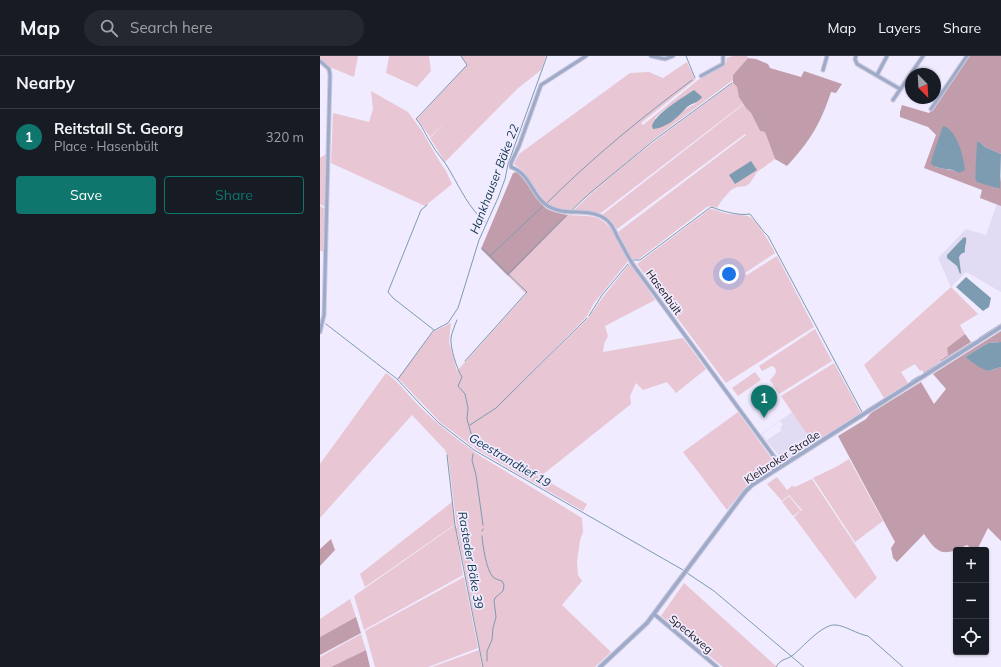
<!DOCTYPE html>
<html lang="en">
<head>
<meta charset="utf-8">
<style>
	body { margin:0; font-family:Mulish,sans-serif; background:#242831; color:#f1f3f6 }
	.controls { position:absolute; right:12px; bottom:12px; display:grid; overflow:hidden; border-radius:4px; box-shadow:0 1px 3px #0004 }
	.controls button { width:36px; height:36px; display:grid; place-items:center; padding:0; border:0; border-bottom:1px solid #363941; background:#171b24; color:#f1f3f6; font:20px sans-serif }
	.compass { position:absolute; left:585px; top:12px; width:36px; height:36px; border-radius:50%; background:#171b24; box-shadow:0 1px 3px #0004; rotate:156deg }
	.you { position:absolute; left:409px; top:218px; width:14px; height:14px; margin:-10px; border:3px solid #fff; border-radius:50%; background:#1a73e8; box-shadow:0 0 0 6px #1a73e833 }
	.badge { display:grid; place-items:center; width:26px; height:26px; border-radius:50%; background:#0f766e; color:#fff; font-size:13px; font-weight:700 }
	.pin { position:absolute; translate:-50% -33px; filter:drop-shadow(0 1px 2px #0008) }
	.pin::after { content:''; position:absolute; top:21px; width:14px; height:12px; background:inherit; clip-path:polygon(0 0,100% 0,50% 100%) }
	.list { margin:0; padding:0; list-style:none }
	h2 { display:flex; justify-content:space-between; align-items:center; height:52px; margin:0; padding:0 16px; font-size:17px }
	h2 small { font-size:13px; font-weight:400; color:#9ea1a6 }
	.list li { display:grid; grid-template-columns:26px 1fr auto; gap:12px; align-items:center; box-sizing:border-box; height:56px; padding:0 16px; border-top:1px solid #363941 }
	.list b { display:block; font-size:15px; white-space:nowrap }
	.list p { margin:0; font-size:13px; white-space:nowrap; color:#9ea1a6 }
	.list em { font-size:13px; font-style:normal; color:#9ea1a6 }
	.actions { display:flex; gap:8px; padding:12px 16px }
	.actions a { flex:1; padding:9px 0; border:1px solid #0f766e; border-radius:4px; text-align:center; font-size:14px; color:#0f766e }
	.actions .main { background:#0f766e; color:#fff }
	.icon { flex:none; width:22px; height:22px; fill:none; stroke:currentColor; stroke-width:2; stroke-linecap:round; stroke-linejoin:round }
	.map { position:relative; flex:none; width:681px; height:611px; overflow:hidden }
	header { display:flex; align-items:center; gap:24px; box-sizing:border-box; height:56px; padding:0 20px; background:#171b24; border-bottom:1px solid #363941 }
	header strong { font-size:19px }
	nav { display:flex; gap:22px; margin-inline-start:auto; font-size:14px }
	.search { width:280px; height:36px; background:#242831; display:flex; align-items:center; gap:10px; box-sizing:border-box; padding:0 14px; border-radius:22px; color:#9ea1a6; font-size:15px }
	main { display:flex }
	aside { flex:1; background:#171b24 }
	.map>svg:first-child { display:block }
</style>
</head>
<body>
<header>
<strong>Map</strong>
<div class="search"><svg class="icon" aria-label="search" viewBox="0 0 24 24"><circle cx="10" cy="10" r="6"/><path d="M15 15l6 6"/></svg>Search here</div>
<nav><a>Map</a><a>Layers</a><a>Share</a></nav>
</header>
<main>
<aside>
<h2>Nearby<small></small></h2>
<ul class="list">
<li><span class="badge">1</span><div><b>Reitstall St. Georg</b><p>Place · Hasenbült</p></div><em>320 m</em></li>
</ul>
<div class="actions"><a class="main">Save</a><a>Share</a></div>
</aside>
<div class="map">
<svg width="681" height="611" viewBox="0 0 681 611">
	<rect width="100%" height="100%" fill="#f0ebff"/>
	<path fill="#e1dbf3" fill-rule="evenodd" d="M677,148L681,150V236L646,216L631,231L618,202L646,173L666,179Z
		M472,356L493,387L464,406L441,378ZM460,365L463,368L460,372L462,374L447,384L442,378Z"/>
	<path fill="#e8c6d3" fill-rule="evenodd" d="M0,0H38L34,21L12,12L0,3Z
		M69,0H109L111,15L97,31L66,17Z
		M141,0H226L221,14L197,33L125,106L110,82L127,64L110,81L97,63L147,9Z
		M413,0H427L428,2L413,19V24L334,83L250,155L237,153L225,146L204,116L194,108L199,98L310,17L329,16L343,22L367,6L375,24L321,67L323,69L378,24L406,7L407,2ZM374,34L375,48C366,51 353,64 344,70L335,62L344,54Z
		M413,27L417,31L423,48L281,157L274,156L253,155C302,107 359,67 413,27Z
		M51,35L88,56L102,75L118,103L126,115L132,128L105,150L11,107L13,57L49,66L53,53Z
		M424,48L426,52L431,57L440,75L445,76L455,103L437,116L430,127L426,130L417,131L411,134L402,144L397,152L390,150L387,151L319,203H312L298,176L426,79L425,78L297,173L291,164L282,159Z
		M6,98L5,151L0,148V102Z
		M0,150L5,153L3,196L0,194Z
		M390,153C396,153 402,157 408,158C415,159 424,158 430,161C436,164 452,190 455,197L425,217L427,219L457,200L494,271L406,327L317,208Z
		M248,159C256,160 266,159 274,161C292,165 300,189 308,205L274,247L267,260L194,335L269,261L283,241L310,207L335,244L285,270L288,280L284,288L283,296L363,282L386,313L356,337L347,326L323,334L316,327L310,340L311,348L221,420L158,384H154L153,391L120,366L78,322L113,276L131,267L129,286L137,315L206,238L188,220Z
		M631,231L658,258L640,269L645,278L627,292L628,299L620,303L621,305L604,317L602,314L600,315L595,308L581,316L588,327L564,342L544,309Z
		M495,273L512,305L459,338L450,324C454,320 460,314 452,310L442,315L439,310Z
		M514,307L541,357L493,387L461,340Z
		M435,316L441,324L418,340L412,332Z
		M66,317C79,326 88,339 99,350C117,368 137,383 157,398L262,462L263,476L260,484L257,506L258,519L262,525L242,549L291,596L275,611H163L137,474L136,475L143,519L44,574L34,540L135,469V473L137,472L128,401L125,394L92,359L0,462V408Z
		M418,356L457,410L429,427L407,454L363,396Z
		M158,385L267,448L263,455L154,392L155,386Z
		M529,403L563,465L535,486L493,422L518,410Z
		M457,421L467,434L472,430L475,431L492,423L557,522L535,543L474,461L480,455L473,460L462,446L469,440L481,455L482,454L469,439L462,445L447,428Z
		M132,446L135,467L134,469L45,531L40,518Z
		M144,521L158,592L108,611H55L45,575Z
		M364,527L457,611H403L341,560Z
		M30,543L36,561L0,581V563Z
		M41,578L46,594L11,611H0V601Z
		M159,594L162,611H112Z"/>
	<path fill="#c19dab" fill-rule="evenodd" d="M647,0H681V98L665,91L659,85L655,122L679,133L681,120V150L660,142L662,134L604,112L616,79L608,71L580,61V56L582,49L609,57ZM624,70L639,117L636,115L615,111Z
		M428,2L436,3L448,8L450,12L481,21L484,15L522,28L516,37L511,36C500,69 490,85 467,110L455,103L445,76L440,75L431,57L426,52L419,41L417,31L413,27V19Z
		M197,116C207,125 219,147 227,153C233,156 241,158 248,159L188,220L161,193L193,117Z
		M681,275V286L668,287L645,301L668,315L681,311V485L668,472L657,494H653L647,489C624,500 619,500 604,478L577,506L573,502L571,492L575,486L518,380L546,363L551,357L601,326L614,348L626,333L613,318Z
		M645,278L651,286L621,305L620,304L628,299L627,292Z
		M11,483L15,494L0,510V493Z
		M36,561L41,577L0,599V581Z
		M46,594L50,611H11Z"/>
	<path fill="#7d9bb1" d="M374,34L382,41C378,47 372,47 367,51C358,61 347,72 333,73L332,70C336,57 362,42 374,34Z
		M623,70C637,73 644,102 645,114L639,117C631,111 619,115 611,108L612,102Z
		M659,85L665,91L681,98L680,133L657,126L655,122L657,87Z
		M431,105L437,114L415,128L409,119Z
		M645,181L646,182C647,187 644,191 645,196L641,198L639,201L641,217L640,218L637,210L627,202V199L643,182Z
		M646,221L671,242L669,251L663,255L636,231Z
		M681,286V311L668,315L659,311L645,301L668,287Z"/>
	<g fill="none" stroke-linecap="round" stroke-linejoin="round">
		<path stroke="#7d9bb1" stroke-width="1" d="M141,0L147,9L96,63C103,71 105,78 111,87C116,97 125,105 130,115C141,134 149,152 165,166
			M366,0L375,22
			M227,147C272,102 321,62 372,24
			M107,149L101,154L68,236L73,242L114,274
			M252,154L270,137L333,85L412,27
			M162,192L170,200L222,151
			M170,200L188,218L246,160
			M313,204H320L391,151C403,155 417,160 430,158L444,176L448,180L542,356
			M269,260L282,239L308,208
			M137,264C135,269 132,276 131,282C130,292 137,313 142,321L138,330L145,338L148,352L147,363L154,388
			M6,268L77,323L101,349L119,367L154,394L363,514
			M659,282L681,268
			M145,305L207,236L188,218
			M604,317L653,286
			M78,323L113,275L128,267L138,252L159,184L178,142L185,123L188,108L227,0
			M591,325L599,320
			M546,354L585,330
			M150,369L176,352L267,262
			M153,398L152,404L156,419L163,469
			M127,399L135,469L163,611
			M162,475L163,473
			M162,480C163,491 166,513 173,521C175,523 179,524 182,525L184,529L183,535L175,542L174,545L176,561L173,572L172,584L167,595V605
			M367,517L394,535L484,611
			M456,611C461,602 467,604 473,599C482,592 503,567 516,569C526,570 537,578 548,580L583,611"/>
		<g stroke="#cdc9db" stroke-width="5">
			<path id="minor" d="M266,0L221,29L199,90L191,107V111C210,118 211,137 225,148C244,163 270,149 288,165C292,169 295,175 297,180C304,192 309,204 317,214C365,280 413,345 461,410
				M331,0L345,3L353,0
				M536,0L535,3L537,8L580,33
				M0,5L9,13L10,19L4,259L0,276
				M503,14L507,0
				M557,19L567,0
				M381,20L403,8V1
				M573,44L603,0
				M611,53L647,0
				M334,558L397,611"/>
		</g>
		<g stroke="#cdc9db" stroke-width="5.5">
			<path id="tertiary" d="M280,611L327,567L425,436L432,429L681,271"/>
		</g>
		<use href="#minor" stroke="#9daaca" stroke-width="3"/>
		<use href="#tertiary" stroke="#9daaca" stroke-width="3.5"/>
	</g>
	<g text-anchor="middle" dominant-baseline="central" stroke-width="3.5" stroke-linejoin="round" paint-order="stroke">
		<g font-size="11" fill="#18161e" stroke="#f0ebff">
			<text transform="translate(344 236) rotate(54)">Hasenbült</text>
			<text transform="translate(462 401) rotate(-33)">Kleibroker Straße</text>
			<text transform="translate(371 578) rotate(40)">Speckweg</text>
		</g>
		<g font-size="12" font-style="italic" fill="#0d354d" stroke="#f0ebff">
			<text transform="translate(174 123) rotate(-69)">Hankhauser Bäke 22</text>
			<text transform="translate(190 404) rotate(31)">Geestrandtief 19</text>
			<text transform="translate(151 504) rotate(80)">Rasteder Bäke 39</text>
		</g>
	</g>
</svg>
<div class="controls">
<button>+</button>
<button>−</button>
<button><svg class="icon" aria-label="locate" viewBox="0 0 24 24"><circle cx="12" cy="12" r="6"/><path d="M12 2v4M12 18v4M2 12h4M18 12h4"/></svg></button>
</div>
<svg class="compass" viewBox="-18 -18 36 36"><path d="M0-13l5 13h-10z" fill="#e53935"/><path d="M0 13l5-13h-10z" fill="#9ea1a6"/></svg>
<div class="you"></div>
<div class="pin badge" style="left:444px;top:362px">1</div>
</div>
</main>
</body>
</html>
